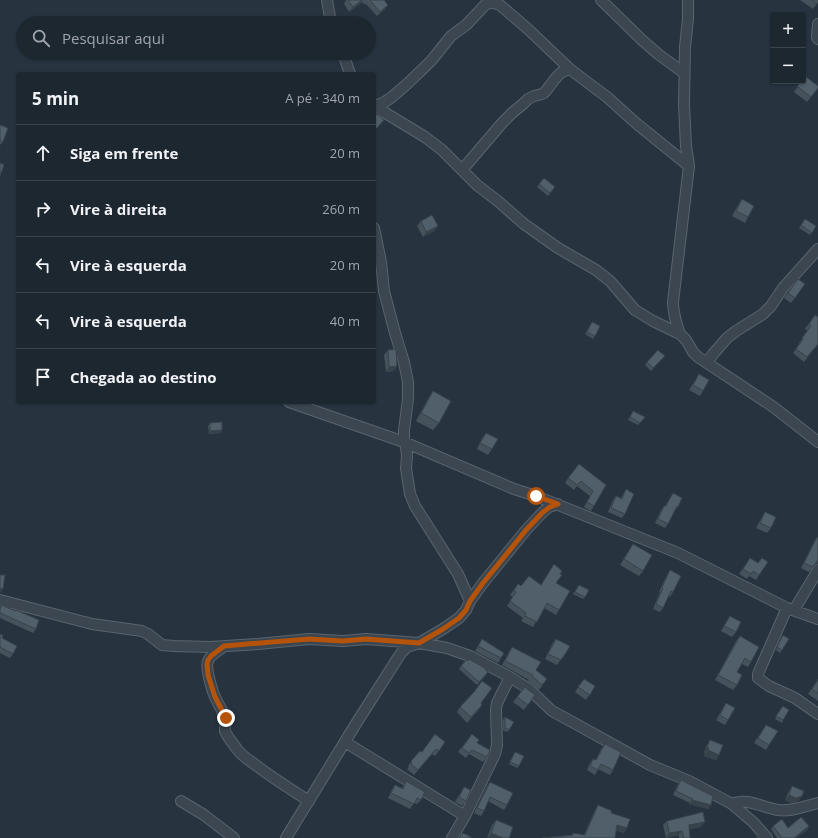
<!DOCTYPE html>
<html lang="pt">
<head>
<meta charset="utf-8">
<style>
	body { margin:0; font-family:"Open Sans",sans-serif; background:#2a333c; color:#f1f3f6 }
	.controls { position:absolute; right:12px; top:12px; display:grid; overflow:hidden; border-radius:4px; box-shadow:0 1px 3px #0004 }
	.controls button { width:36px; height:36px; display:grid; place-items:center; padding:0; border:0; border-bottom:1px solid #3b444c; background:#1d2730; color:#f1f3f6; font:20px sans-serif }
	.stop { position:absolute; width:12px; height:12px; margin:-9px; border:3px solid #b45309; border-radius:50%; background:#fff }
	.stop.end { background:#b45309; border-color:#fff; box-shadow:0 1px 4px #0008 }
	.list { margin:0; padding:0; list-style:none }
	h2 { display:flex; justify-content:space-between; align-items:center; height:52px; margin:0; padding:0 16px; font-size:17px }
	h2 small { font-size:13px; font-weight:400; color:#a0a5ab }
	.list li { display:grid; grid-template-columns:26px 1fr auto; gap:12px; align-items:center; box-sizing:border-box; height:56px; padding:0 16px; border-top:1px solid #3b444c }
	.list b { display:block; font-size:15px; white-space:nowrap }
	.list em { font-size:13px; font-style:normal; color:#a0a5ab }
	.icon { flex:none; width:22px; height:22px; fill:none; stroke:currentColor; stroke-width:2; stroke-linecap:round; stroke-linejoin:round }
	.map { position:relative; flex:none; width:818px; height:838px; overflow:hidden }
	.search { position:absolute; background:#1d2730; box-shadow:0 1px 3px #0004; left:16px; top:16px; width:360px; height:44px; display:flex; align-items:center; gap:10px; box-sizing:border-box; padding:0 14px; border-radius:22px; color:#a0a5ab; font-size:15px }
	.panel { position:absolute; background:#1d2730; box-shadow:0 1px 3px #0004; left:16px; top:72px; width:360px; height:332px; border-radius:4px }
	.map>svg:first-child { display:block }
</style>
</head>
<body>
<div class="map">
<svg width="818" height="838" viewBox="0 0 818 838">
	<rect width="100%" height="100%" fill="#273440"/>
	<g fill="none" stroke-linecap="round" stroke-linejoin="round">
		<g stroke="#59646d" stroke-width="12">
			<path id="street" d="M327,0L331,23
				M601,0L642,40L658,54L684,73
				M818,24L817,37L818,39
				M343,53L350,74
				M374,106L425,137L442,150L477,185L499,202L524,224L558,248L596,270L610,281L635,310L653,321L680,334L686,340L693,352L698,357L772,406L794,423L818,442
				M374,106L383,103L392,97L407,84L431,61L451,36L466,25L486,4C491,2 495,3 500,5L529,30L571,70L607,97L637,124L689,166
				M462,170L503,122L512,113L523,104L528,99L534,96L542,94L544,93C552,85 559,68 571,70
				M374,228L381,262L384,291L395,333L404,362L408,382V399L404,430V442L406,447L407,456L406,468L410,494L415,506L458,574L470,601
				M680,334C676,323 673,313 673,302L689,166L686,146L684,105L685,47L688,19V0
				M707,363L713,354L727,338L736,331L763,314L771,306L783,288L818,249
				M289,402L404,442L514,489L536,496L678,553L787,608L818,619
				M0,600L92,624L142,631L148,634L162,645L174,646L211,647L258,644L309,639L343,641L366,639L419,643L447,648L470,656L510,677L529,689L552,711L576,724L650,765L689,781L732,804L754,823L767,838
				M787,608L761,667L758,674V678L769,686L795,698L818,714
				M794,610L818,570
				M223,647C218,651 210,655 208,661C205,667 212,690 215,697C218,704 223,711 226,719C227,723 224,727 225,731C226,735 234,745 237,749C241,755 247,759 253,763C271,777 290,789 309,801
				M345,742L465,816
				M181,801L204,815L234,838
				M732,804C747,797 763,808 778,810C791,812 805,806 818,803
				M286,838L357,722L401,653L407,647L419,643L443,629L459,618L466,610L470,601L483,583L526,530L543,512L549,507L558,504
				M452,838L465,816L495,754L497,745L496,709L497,703L510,677"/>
		</g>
		<use href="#street" stroke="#3b4650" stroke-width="10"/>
	</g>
	<path fill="#45525b" d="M346,0H384L385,9L377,16L366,4L365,5L362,2L360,4L349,12L344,4Z
		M800,0H818V2L813,9Z
		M802,81L815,92L807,102L794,92Z
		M0,125L3,142L0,145Z
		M544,178L555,187L548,196L537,187Z
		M742,199L748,217L745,223L732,216L738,205Z
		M805,219L816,226L810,235L799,228Z
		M421,221L438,226L434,231L423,237L417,226Z
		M805,284L791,303L784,298L788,293Z
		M815,315L818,317V344L804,362L793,353L800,343H799L808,331L805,329Z
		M592,322L595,336L593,339L585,334Z
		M388,350L397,366L394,371L386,372L384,355Z
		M665,356L651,371L645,365L647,362Z
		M699,374L703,391L700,396L689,390Z
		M433,391L439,423L433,430L416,421L428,399Z
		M633,411L645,417L638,425L628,420Z
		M210,423L222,430L221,433L209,434L208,426Z
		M486,433L492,449L488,455L477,449L482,438Z
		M568,478L606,485L591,511L584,507L590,496L577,486L574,490L565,483Z
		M626,489L625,514L622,518L608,512L613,500L616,496L621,498Z
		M673,493L678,507L674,511L668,524L665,528L655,523L661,510L664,506H665Z
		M765,512L771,528L767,533L756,528L762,517Z
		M817,537L818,538V564L815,565L809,572L801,568L814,542Z
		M633,544L643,571L639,576L620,565Z
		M750,558L758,563L768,562L756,580L749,576L747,579L739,574Z
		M670,570L673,592L670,597L668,596L663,608L660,612L653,609L660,592H659L667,575Z
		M562,571L560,574L556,583L559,610L556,615L544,608L533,627L521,621L523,618L507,606L513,597L510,595L518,584L521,586L540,585Z
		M579,585L585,597L583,599L573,594Z
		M2,605L36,629L33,633L0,618V608Z
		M730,616L736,632L732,637L721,631Z
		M0,634L2,638L13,654L10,658L0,653Z
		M783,635L789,639L780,653L776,650L781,638Z
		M740,636L751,662L748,667L742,664L737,672V685L733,690L715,680L736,641Z
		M482,639L501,658L498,663L475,651Z
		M556,639L567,651L557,665L545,659L552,644Z
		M512,647L536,670L547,679L539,690L528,681L529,680L502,665L509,652Z
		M461,666L487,674L477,685L459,669Z
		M584,679L595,686L586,700L575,692Z
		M818,679V701L808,694Z
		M535,695L524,710L513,702L517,697Z
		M481,703L479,710L467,723L457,712L460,707Z
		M726,703L728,720L725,725L716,720Z
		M781,708L783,720L782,723L775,719Z
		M505,717L509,730L507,732L503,730V720Z
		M766,725L769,745L766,750L754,743Z
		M472,734L487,757L483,762L469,754L466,758L458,752Z
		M710,740L719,755L716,760L704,756L705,753L704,752L707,745Z
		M445,742L435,756L432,754L414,775L407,769L409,767H408L411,761L422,752Z
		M605,744L613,770L610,775L598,769L595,775L587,770L590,763L593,759L596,760L601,749Z
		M515,752L519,766L517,768L509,764Z
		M681,780L711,805L708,809L689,804L690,803L673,795L678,784Z
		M406,781L421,800L417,804L414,803L410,809L388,798L392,790L395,785L402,788Z
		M490,782L507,805L504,810L488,801L484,811L481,816L474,813L487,786Z
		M792,786L798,802L792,803L785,800L789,791Z
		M464,787L466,801L462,806L455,802Z
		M598,805L611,813L627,828L624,833L616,830L615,838L572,835L573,833L584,835L595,810Z
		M496,820L509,838H487L492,825Z
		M667,821L701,827L689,829L690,838H679V835L666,838L663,825Z
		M773,826L788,828L809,826L807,830L796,838H777L771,829Z"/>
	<path fill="#38424a" d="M362,0H363L360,4L349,12L353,7Z
		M388,5L385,9L377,16L380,12Z
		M438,226L434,231L423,237L426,232Z
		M397,366L394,371L386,372L389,367Z
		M222,430L221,433L209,434L210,431Z
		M818,560V564L815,565Z
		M0,588L3,589L0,593Z
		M482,705L479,710L467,723L471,717Z
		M707,747L709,748L705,753L704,752Z
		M708,750L719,755L716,760L704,756Z
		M789,795L802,796L798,802L792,803L785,800Z
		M692,800L711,805L708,809L689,804Z
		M705,822L701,827L686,830L689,825Z
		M617,825L627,828L624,833L614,830Z
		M809,826L807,830L796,838H794Z
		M682,831L679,835L666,838L669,833Z
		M491,833L503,838H487Z"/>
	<path fill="#505f6a" stroke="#38424a" d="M348,0H362L353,7Z
		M370,0H384L388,5L380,12Z
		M812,0H818V2L817,4Z
		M805,76L818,86V88L811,97L797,86L802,81H803V79Z
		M377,114L384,120L376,129L374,128V118Z
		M0,125L8,128L3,142L0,140Z
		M0,163L4,165L0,176Z
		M544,178L555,187L550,193L539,184Z
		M742,199L754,206L748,217L736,211Z
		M432,215L438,226L426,232L421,221Z
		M805,219L816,226L812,233L801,225Z
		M798,279L805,284L795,298L788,293Z
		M815,315L818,317V344L807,357L796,349L803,339L802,338L811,326L809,324Z
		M592,322L600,326L595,336L587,332Z
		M396,349L397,366L389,367L388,350Z
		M658,350L665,356L653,368L647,362Z
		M699,374L709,380L703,391L693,385Z
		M433,391L451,401L439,423L421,413Z
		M633,411L645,417L640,423L630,417Z
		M222,422V430L210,431V423Z
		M486,433L498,439L492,449L480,443Z
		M579,464L606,485L594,506L587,502L593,491L581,481L577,485L568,478Z
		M626,489L634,494L625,514L611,508L616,496L622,499Z
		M673,493L682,498L678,507L677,506L668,524L658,519L664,506H666Z
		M765,512L776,517L771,528L760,523Z
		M817,537L818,538V560L813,567L804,563Z
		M633,544L652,555L643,571L624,559Z
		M750,558L758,563L762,558L768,562L759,575L753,571L751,574L743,569Z
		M554,564L562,571L560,574L562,575L556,583L570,591L559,610L547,603L537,622L525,616L526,613L510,601L516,592L514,590L518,584L521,586L529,576L541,585Z
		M670,570L681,576L673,592L671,591L663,608L656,604L663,588L662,587Z
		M0,575H5L3,589L0,588Z
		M579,585L589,590L585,597L575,592Z
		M2,605L15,611L16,610L39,620L36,629L0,613V609Z
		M730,616L741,622L736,632L724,626Z
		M0,634L3,635L2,638L17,646L13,654L0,647Z
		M783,635L789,639L782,650L777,647Z
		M740,636L759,647L751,662L745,658L737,672L742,675L737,685L718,675Z
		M482,639L504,653L501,658L478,646Z
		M556,639L570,646L567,651L561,660L548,654Z
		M512,647L541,662L536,670L547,679L542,685L532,676L533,675L505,661Z
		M467,659L468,661L469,659L483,667L488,672L479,682L461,666Z
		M584,679L595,686L590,695L578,687Z
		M818,680V693L812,689Z
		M482,681L492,688L481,703L482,705L471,717L460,707L474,692Z
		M525,687L535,695L528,705L517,697Z
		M726,703L735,708L728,720L720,715Z
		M783,706L789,710L783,720L776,716Z
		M505,717L514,722L509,730L505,728Z
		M766,725L778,731L769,745L758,738Z
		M435,734L445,742L439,751L436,749L418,770L411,764L412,762L411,761L420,751L422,752Z
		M472,734L479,740L477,743L490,750L487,757L472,750L469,753L462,748Z
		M710,740L723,745L719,755L708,750L709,748L707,747Z
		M605,744L621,752L613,770L601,764L598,770L590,766L593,759L596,760Z
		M515,752L524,756L519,766L510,762Z
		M681,780L713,796L711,805L692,800L693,799L676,791Z
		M406,781L425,792L421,800L417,798L414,804L391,793L395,785L403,789Z
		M490,782L513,793L507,805L490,797L484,811L477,808Z
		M792,786L804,791L802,796L796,798L789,795Z
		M464,787L471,790L466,801L459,797Z
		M598,805L612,811L611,813L630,819L627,828L617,825L615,838H542L573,835V833L585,835Z
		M703,812L705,822L689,825L690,838H684L682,831L669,833L667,821Z
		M801,817L809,826L794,838H782L773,826L782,819L788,828Z
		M496,820L513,827L509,838H503L491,833Z
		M463,833L471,837V838H459Z
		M759,836L760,838H756Z"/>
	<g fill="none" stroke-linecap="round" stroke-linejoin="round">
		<path stroke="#b45309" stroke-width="5" d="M226,718L215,697L208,675L207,664L208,660L211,656L224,646L309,639L343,641L366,639L419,643L443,629L459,618L466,610L470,601L483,583L526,530L543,512L550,507L558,504L536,496"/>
	</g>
</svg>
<div class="controls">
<button>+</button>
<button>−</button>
</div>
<div class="stop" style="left:536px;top:496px"></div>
<div class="stop end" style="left:226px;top:718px"></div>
<div class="search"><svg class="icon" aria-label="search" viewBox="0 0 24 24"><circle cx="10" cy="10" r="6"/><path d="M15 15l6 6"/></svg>Pesquisar aqui</div>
<section class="panel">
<h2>5 min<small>A pé · 340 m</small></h2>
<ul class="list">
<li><svg class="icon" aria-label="ahead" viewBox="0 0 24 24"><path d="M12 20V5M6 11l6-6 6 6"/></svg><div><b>Siga em frente</b></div><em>20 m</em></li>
<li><svg class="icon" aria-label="right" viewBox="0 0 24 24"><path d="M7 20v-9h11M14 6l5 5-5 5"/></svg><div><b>Vire à direita</b></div><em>260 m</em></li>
<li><svg class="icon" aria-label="left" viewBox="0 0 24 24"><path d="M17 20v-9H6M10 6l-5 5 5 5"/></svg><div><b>Vire à esquerda</b></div><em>20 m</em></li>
<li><svg class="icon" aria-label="left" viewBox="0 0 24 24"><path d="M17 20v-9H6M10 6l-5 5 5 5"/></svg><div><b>Vire à esquerda</b></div><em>40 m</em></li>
<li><svg class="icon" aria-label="arrive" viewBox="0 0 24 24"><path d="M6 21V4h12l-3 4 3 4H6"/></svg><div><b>Chegada ao destino</b></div></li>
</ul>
</section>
</div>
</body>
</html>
